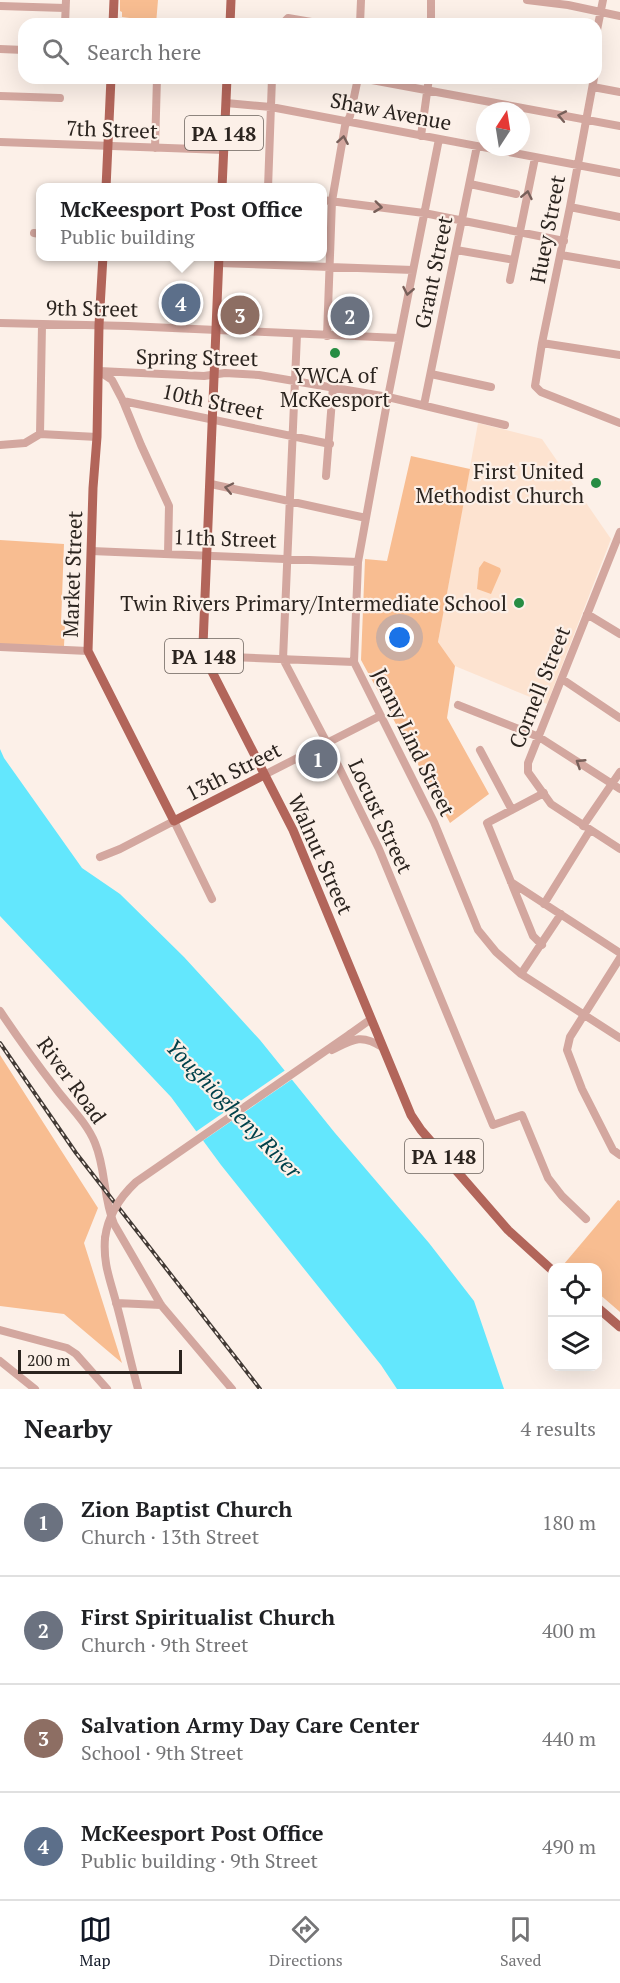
<!DOCTYPE html>
<html lang="en">
<head>
<meta charset="utf-8">
<style>
	body { margin:0; font-family:"PT Serif",serif; background:#f6f6f6; color:#202124 }
	.controls { position:absolute; right:18px; bottom:18px; display:grid; overflow:hidden; border-radius:12px; box-shadow:0 6px 24px #0002 }
	.controls button { width:54px; height:54px; display:grid; place-items:center; padding:0; border:0; border-bottom:2px solid #e0e0e0; background:#fff; color:#202124; font:30px sans-serif }
	.compass { position:absolute; left:476px; top:102px; width:54px; height:54px; border-radius:50%; background:#fff; box-shadow:0 6px 24px #0002; rotate:12deg }
	.scale { position:absolute; left:18px; bottom:15px; width:164px; box-sizing:border-box; padding-left:6px; border:3px solid #2b241f; border-top:0; font-size:16px; line-height:21px; white-space:nowrap; color:#2b241f; -webkit-text-stroke:4px #fcf0e8; paint-order:stroke }
	.you { position:absolute; left:400px; top:638px; width:21px; height:21px; margin:-15px; border:4px solid #fff; border-radius:50%; background:#1a73e8; box-shadow:0 0 0 9px #1a73e833 }
	.badge { display:grid; place-items:center; width:39px; height:39px; border-radius:50%; background:#111827; color:#fff; font-size:20px; font-weight:700 }
	.pin { position:absolute; translate:-50% -50%; border:3px solid #fff; box-shadow:0 2px 6px #0006 }
	.popup { position:absolute; left:36px; top:183px; width:291px; height:78px; box-sizing:border-box; display:grid; place-content:center; border-radius:12px; background:#fff; filter:drop-shadow(0 2px 4px #0005); font-size:20px; white-space:nowrap; color:#757577 }
	.popup b { font-size:22px; color:#202124 }
	.popup::after { content:''; position:absolute; left:50%; top:100%; margin-left:-12px; border:12px solid transparent; border-top-color:#fff }
	.list { margin:0; padding:0; list-style:none }
	h2 { display:flex; justify-content:space-between; align-items:center; height:78px; margin:0; padding:0 24px; font-size:26px }
	h2 small { font-size:20px; font-weight:400; color:#757577 }
	.list li { display:grid; grid-template-columns:39px 1fr auto; gap:18px; align-items:center; box-sizing:border-box; height:108px; padding:0 24px; border-top:2px solid #e0e0e0 }
	.list b { display:block; font-size:22px; white-space:nowrap }
	.list p { margin:0; font-size:20px; white-space:nowrap; color:#757577 }
	.list em { font-size:20px; font-style:normal; color:#757577 }
	.icon { flex:none; width:33px; height:33px; fill:none; stroke:currentColor; stroke-width:2; stroke-linecap:round; stroke-linejoin:round }
	.map { position:relative; flex:none; width:620px; height:1389px; overflow:hidden }
	.search { position:absolute; background:#fff; box-shadow:0 6px 24px #0002; left:18px; right:18px; top:18px; height:66px; display:flex; align-items:center; gap:15px; box-sizing:border-box; padding:0 21px; border-radius:18px; color:#757577; font-size:22px }
	.sheet { height:510px; background:#fff }
	nav { display:flex; justify-content:space-around; align-items:center; box-sizing:border-box; height:84px; border-top:2px solid #e0e0e0; background:#fff; font-size:16px; color:#757577 }
	nav a { display:grid; justify-items:center; gap:3px }
	nav .on { color:#111827 }
	.map>svg:first-child { display:block }
</style>
</head>
<body>
<div class="map">
<svg width="620" height="1389" viewBox="0 0 620 1389">
	<rect width="100%" height="100%" fill="#fcf0e8"/>
	<path fill="#fde3d0" d="M478,423L542,439L611,539L547,704L455,666L438,642Z"/>
	<path fill="#f8bd91" d="M120,0H158L156,24H152L145,20L122,17V12L120,11Z
		M411,456L470,469L438,642L455,666L447,718L489,794L450,823L361,660L365,559L387,561Z
		M0,540L64,544L61,624L65,625L64,646L0,644Z
		M484,561L500,568L501,571L491,594L477,589L479,568Z
		M0,1055L98,1208L84,1243L122,1363L64,1314L0,1306Z
		M618,1200L620,1201V1312L598,1293V1268L568,1267L564,1264Z"/>
	<path fill="#63e7fd" d="M0,749L4,758L82,868L120,894L184,957L260,1040L335,1133L429,1243L474,1301L504,1389H397L381,1365L221,1165L171,1097L0,916Z"/>
	<path fill="#fcf0e8" d="M287,1069L294,1078L201,1142L194,1133Z"/>
	<g fill="none" stroke-linecap="round" stroke-linejoin="round">
		<path stroke="#d3a79f" stroke-width="8" d="M527,0L568,5L620,16
			M0,6L65,8
			M65,24L66,0
			M282,24L288,18L323,24
			M360,24L361,0
			M431,24V0
			M596,35L603,0
			M0,49L24,50
			M361,78L620,126
			M594,78L570,207L542,343L535,386L541,392L620,423
			M593,87L620,92
			M0,96L60,98
			M226,103L271,107L620,173
			M421,136L429,78
			M439,139L388,397L358,562L354,662L434,822L478,930L496,952L521,974L620,1038
			M0,142L224,150
			M155,148L157,78
			M470,184L516,194
			M268,188L272,78
			M322,200L424,213L564,241
			M570,207L620,217
			M34,233L40,234
			M456,250L514,260
			M561,255L620,265
			M219,263L413,270
			M510,280L535,158
			M0,323L128,326L399,338
			M297,334L283,659L327,743L379,849L493,1125L522,1115L548,1178L562,1196L586,1219
			M327,336L332,201L345,126L350,116L358,78
			M542,343L620,355
			M99,371L204,376L225,373L259,375L388,397L505,425
			M100,372L112,380L123,401L141,445L169,506L168,554
			M431,374L491,387
			M123,401L330,444
			M424,405L477,146
			M40,434L42,325
			M40,434L97,437
			M0,445L25,443L40,434
			M326,476L333,387
			M211,484L366,518
			M620,532L528,763V772L551,804L620,849
			M91,551L358,562
			M587,614L620,634
			M0,647L88,651
			M204,656L354,662
			M562,679L620,718
			M458,705L539,737L620,789
			M480,750L512,810
			M264,775L380,716
			M583,826L620,772
			M100,857L120,849L174,821L212,899
			M511,882L620,953
			M544,904L590,830
			M542,945L533,936L487,823L544,793
			M620,958L570,1037L567,1050L582,1089L613,1150L620,1155
			M521,974L561,914
			M0,1011C18,1038 37,1064 57,1090C70,1107 87,1123 95,1143C106,1169 103,1198 114,1224L161,1305L232,1389
			M350,1034L371,1019
			M332,1050C352,1040 361,1033 382,1047
			M105,1238C103,1264 110,1279 116,1302C124,1331 130,1360 138,1389
			M116,1303L161,1305
			M0,1330L67,1348L76,1354L107,1389
			M0,1361L35,1389"/>
		<path stroke="#b2655a" stroke-width="9" d="M113,24L114,0
			M230,24L231,0
			M106,188L111,78
			M222,188L227,78
			M103,256L99,325L97,437L93,488L88,651L174,821L264,775
			M219,256L203,645L204,656L293,830L411,1115L421,1130L508,1230L552,1270
			M598,1308L620,1327"/>
		<g stroke="#423a35" stroke-width="4">
			<path id="rail" d="M0,1043L76,1153L260,1389"/>
		</g>
		<use href="#rail" stroke="#fcf0e8" stroke-width="1.5" stroke-dasharray="4.5" stroke-linecap="butt"/>
		<path stroke="#d3a79f" stroke-width="8" d="M105,1238C108,1215 119,1198 136,1182L350,1034"/>
	</g>
	<defs><path id="oneway-chevron" d="M-2-3.5L2.5 0L-2 3.5" fill="none" stroke-width="1.6" stroke-linecap="round" stroke-linejoin="round" transform="scale(1.5)"/></defs>
	<g stroke="#775f59">
		<use href="#oneway-chevron" transform="translate(562 116) rotate(-169)"/>
		<use href="#oneway-chevron" transform="translate(343 140) rotate(-80)"/>
		<use href="#oneway-chevron" transform="translate(527 195) rotate(-78)"/>
		<use href="#oneway-chevron" transform="translate(378 207) rotate(7)"/>
		<use href="#oneway-chevron" transform="translate(408 291) rotate(101)"/>
		<use href="#oneway-chevron" transform="translate(229 488) rotate(-168)"/>
		<use href="#oneway-chevron" transform="translate(580 763) rotate(-147)"/>
	</g>
	<g fill="#278d43" stroke="#fcf0e8" stroke-width="2">
		<circle cx="335" cy="353" r="6"/>
		<circle cx="596" cy="483" r="6"/>
		<circle cx="519" cy="603" r="6"/>
	</g>
	<g text-anchor="middle" dominant-baseline="central" stroke-width="4.5" stroke-linejoin="round" paint-order="stroke">
		<g fill="#fcf0e8" stroke="#6a615b" stroke-width="1.5">
			<rect x="185" y="116" width="78" height="34" rx="4.5"/>
			<rect x="165" y="639" width="78" height="34" rx="4.5"/>
			<rect x="405" y="1139" width="78" height="34" rx="4.5"/>
		</g>
		<g font-size="20" font-weight="bold" fill="#2b241f">
			<text x="224" y="133">PA 148</text>
			<text x="204" y="656">PA 148</text>
			<text x="444" y="1156">PA 148</text>
		</g>
		<g font-size="21" fill="#2b241f" stroke="#fcf0e8">
			<text transform="translate(391 111) rotate(11)">Shaw Avenue</text>
			<text transform="translate(112 129) rotate(2)">7th Street</text>
			<text transform="translate(547 229) rotate(-79)">Huey Street</text>
			<text transform="translate(433 272) rotate(-78)">Grant Street</text>
			<text transform="translate(92 308) rotate(1)">9th Street</text>
			<text transform="translate(197 357) rotate(1)">Spring Street</text>
			<text transform="translate(213 401) rotate(12)">10th Street</text>
			<text transform="translate(225 538) rotate(2)">11th Street</text>
			<text transform="translate(72 574) rotate(-88)">Market Street</text>
			<text transform="translate(539 687) rotate(-68)">Cornell Street</text>
			<text transform="translate(414 742) rotate(64)">Jenny Lind Street</text>
			<text transform="translate(233 771) rotate(-27)">13th Street</text>
			<text transform="translate(381 816) rotate(65)">Locust Street</text>
			<text transform="translate(321 854) rotate(66)">Walnut Street</text>
			<text transform="translate(72 1080) rotate(54)">River Road</text>
		</g>
		<g font-size="21" fill="#2b241f" stroke="#fcf0e8" text-anchor="end">
			<text x="335" y="375" text-anchor="middle">YWCA of<tspan x="335" dy="24">McKeesport</tspan></text>
			<text x="584" y="471">First United<tspan x="584" dy="24">Methodist Church</tspan></text>
			<text x="507" y="603">Twin Rivers Primary/Intermediate School</text>
		</g>
		<g font-size="22" font-style="italic" fill="#00414a" stroke="#fcf0e8">
			<text transform="translate(234 1108) rotate(46)">Youghiogheny River</text>
		</g>
	</g>
</svg>
<div class="controls">
<button><svg class="icon" aria-label="locate" viewBox="0 0 24 24"><circle cx="12" cy="12" r="6"/><path d="M12 2v4M12 18v4M2 12h4M18 12h4"/></svg></button>
<button><svg class="icon" aria-label="layers" viewBox="0 0 24 24"><path d="M12 4l9 5-9 5-9-5zM3 14l9 5 9-5"/></svg></button>
</div>
<svg class="compass" viewBox="-18 -18 36 36"><path d="M0-13l5 13h-10z" fill="#e53935"/><path d="M0 13l5-13h-10z" fill="#757577"/></svg>
<div class="scale">200 m</div>
<div class="you"></div>
<div class="pin badge" style="left:318px;top:759px;background:#6b7280">1</div>
<div class="pin badge" style="left:350px;top:316px;background:#6b7280">2</div>
<div class="pin badge" style="left:240px;top:315px;background:#8d6e63">3</div>
<div class="pin badge" style="left:181px;top:303px;background:#5c6f8a">4</div>
<div class="popup"><b>McKeesport Post Office</b>Public building</div>
<div class="search"><svg class="icon" aria-label="search" viewBox="0 0 24 24"><circle cx="10" cy="10" r="6"/><path d="M15 15l6 6"/></svg>Search here</div>
</div>
<section class="sheet">
<h2>Nearby<small>4 results</small></h2>
<ul class="list">
<li><span class="badge" style="background:#6b7280">1</span><div><b>Zion Baptist Church</b><p>Church · 13th Street</p></div><em>180 m</em></li>
<li><span class="badge" style="background:#6b7280">2</span><div><b>First Spiritualist Church</b><p>Church · 9th Street</p></div><em>400 m</em></li>
<li><span class="badge" style="background:#8d6e63">3</span><div><b>Salvation Army Day Care Center</b><p>School · 9th Street</p></div><em>440 m</em></li>
<li><span class="badge" style="background:#5c6f8a">4</span><div><b>McKeesport Post Office</b><p>Public building · 9th Street</p></div><em>490 m</em></li>
</ul>
</section>
<nav>
<a class="on"><svg class="icon" aria-label="map" viewBox="0 0 24 24"><path d="M3 6l6-2 6 2 6-2v14l-6 2-6-2-6 2zM9 4v14M15 6v14"/></svg>Map</a>
<a><svg class="icon" aria-label="directions" viewBox="0 0 24 24"><path d="M12 3l9 9-9 9-9-9zM9 14v-3h6M13 9l2 2-2 2"/></svg>Directions</a>
<a><svg class="icon" aria-label="saved" viewBox="0 0 24 24"><path d="M7 4h10v16l-5-4-5 4z"/></svg>Saved</a>
</nav>
</body>
</html>
